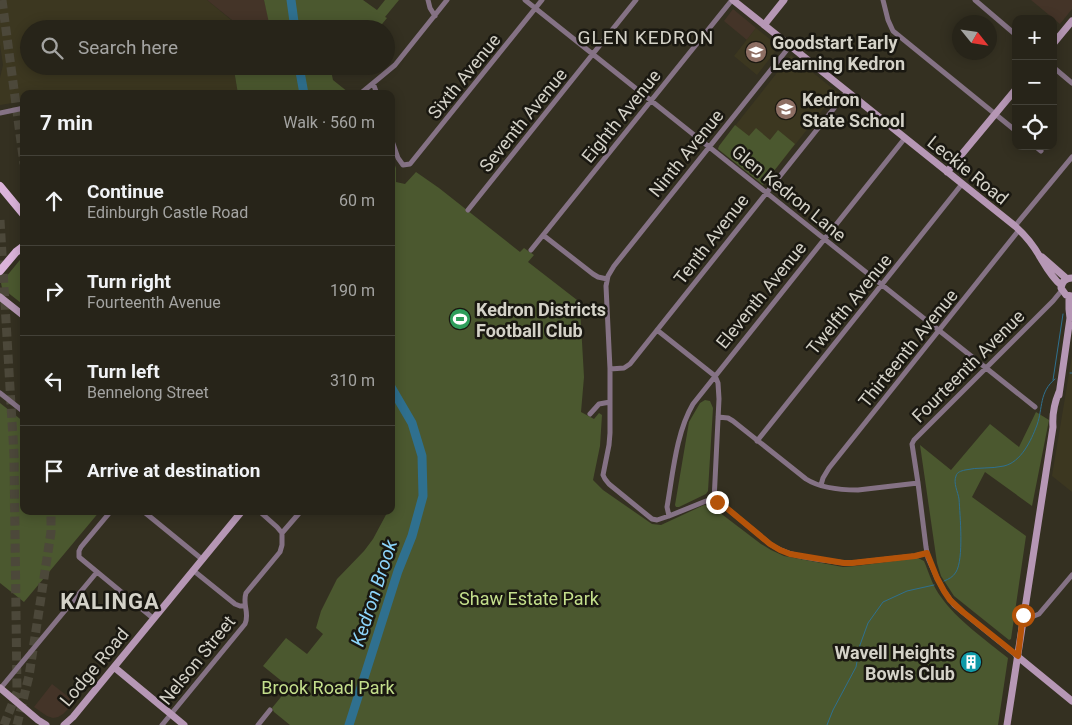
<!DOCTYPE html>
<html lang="en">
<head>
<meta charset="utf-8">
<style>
	body { margin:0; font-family:Roboto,sans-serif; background:#333026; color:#f1f3f6 }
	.controls { position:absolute; right:15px; top:15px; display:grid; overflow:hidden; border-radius:10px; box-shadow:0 2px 12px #0003 }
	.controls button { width:45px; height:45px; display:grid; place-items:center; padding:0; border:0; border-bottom:1px solid #434138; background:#272419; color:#f1f3f6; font:25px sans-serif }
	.compass { position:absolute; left:952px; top:15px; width:45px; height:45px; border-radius:50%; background:#272419; box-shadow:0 2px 12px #0003; rotate:120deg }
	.stop { position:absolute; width:15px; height:15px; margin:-11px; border:4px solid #b45309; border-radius:50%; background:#fff }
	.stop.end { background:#b45309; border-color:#fff; box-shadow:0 1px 5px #0008 }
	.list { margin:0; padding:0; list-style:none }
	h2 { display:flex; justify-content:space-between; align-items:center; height:65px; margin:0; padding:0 20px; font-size:21px }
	h2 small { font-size:16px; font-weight:400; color:#a4a4a2 }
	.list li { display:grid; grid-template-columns:32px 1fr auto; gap:15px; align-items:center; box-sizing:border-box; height:90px; padding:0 20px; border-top:1px solid #434138 }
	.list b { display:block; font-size:19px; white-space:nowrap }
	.list p { margin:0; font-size:16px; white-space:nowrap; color:#a4a4a2 }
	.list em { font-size:16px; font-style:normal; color:#a4a4a2 }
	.icon { flex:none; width:28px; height:28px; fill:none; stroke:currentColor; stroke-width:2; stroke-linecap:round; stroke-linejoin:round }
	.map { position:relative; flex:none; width:1072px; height:725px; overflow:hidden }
	.search { position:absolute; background:#272419; box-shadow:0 2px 12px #0003; left:20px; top:20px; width:375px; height:55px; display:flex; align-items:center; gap:12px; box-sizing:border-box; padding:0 18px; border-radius:28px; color:#a4a4a2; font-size:19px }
	.panel { position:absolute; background:#272419; box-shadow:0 2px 12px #0003; left:20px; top:90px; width:375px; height:425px; border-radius:10px }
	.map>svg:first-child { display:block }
</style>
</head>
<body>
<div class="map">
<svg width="1072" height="725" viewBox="0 0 1072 725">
	<rect width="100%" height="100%" fill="#343021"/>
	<path fill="#443428" d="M207,0H264L270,23L242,28Z
		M1031,0H1072V9L1060,24Z
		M733,9L756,28L747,40L724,21Z
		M52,684L75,702L63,714L58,717L53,718L47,716L34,707Z"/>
	<path fill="#3c3720" d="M0,0H207L242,29H29V66H235L234,70L238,94H24V101L0,105V78L3,65L0,45Z
		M756,28L776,44L778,48L757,75L734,56Z
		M791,55L837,92L763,185L718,149L719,146Z
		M1072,356V492L1052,476Z"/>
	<path fill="#4b582f" d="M264,0H363L377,10L385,0H399L385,17L387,18L378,29H242L269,23Z
		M235,66H337L331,71L333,80L348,92H365L370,94H238L234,70Z
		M735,125L749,136L756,128L770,140L778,130L795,144L763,185L718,149L719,146Z
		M391,154L396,168V182L405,184L416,172L439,188L520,252L524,248L534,255L528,262L577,300L580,307L584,377L581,412L594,419L599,413L602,415L600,446L593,480L603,490L652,524L661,525L704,505L711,506L761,544L771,550L784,556L843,567L856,566L918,558L924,561C929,573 933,587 941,597C956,619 987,641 1008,658L998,725H290L274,712L272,708L289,687L263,666L286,638L307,654L323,634L316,628L321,611L337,579L364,551L373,539L388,511H391L392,487L391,486Z
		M24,255V300L21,303L2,288L1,283Z
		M705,400L710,401L713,408L708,491L706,494L679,507H676L675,505L689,422L700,403Z
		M0,403L24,422V511H100L24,602L0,583Z
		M1036,412L1049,420L1032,506L985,472L972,497L1026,536L1011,639L1009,640L954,596L941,576L937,563L920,445L951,470L990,424L1019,447Z"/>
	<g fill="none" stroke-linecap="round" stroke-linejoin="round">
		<path stroke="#2f708f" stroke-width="1" d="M1070,373H1072
			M1053,380L1063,314
			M944,581C949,579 953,577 956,572C964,559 960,515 959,499C958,492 953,483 956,476C957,472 961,471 965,470C977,467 991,469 1004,466C1021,462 1031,441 1037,425C1043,408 1039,392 1055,379
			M827,725L833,710L856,667L860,645L868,623L883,602L907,591L934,585"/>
		<path stroke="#2f708f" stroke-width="9" d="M291,0L295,29
			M299,66L304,94
			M349,725L398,571L412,536L423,496L422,456L412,423L391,387"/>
		<path stroke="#4c483a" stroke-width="9" stroke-dasharray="9 4.5" stroke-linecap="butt" d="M2,0L24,164
			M0,220L14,455L17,692L4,725
			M17,725L29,676L51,532V511"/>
		<path stroke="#857285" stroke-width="5" d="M428,0L430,8L435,16
			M525,0L1035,407
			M883,0L888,20L893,31L1016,131
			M975,0L1016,35
			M790,46L614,266L608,276L606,286L610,369V433L609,445L603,475L605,479L609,484L652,519L657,520L669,516L706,501H714L723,505L770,544C790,558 820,559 844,563H852L915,556L927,553
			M1053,67L1072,83
			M373,83L377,94
			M360,94L395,65L447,0
			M0,113L24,108
			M391,138L398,158L403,165L410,164L542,0
			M1035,146L1041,151
			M468,210L636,0
			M1015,226L1072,157
			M543,235L593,274L598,277L607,279
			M531,250L732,0
			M657,330L715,376L718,383L719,399L714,501
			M610,369L624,368L630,364L847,92
			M0,393L24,412
			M590,414L599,404L610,402
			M718,417L728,418L733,421L806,479C820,488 842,490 858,490L918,483
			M757,441L962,184
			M821,485L823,478L829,468L1019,230
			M111,511L81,547L79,551V557L154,619
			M143,511L203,560
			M259,511L277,527L282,533
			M669,516L667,507C673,473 676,433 693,404L905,138
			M194,571L235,604L240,606H245
			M1023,615L1034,616L1039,614L1072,575
			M1017,656L954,605L944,591L937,578L928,558L926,547L918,483L912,444L914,440L1053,301L1062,290
			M0,689L97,572
			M162,725L245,624C250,613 242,605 246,593L280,552L282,545V533L301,511
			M258,725L270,710"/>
		<path stroke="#b697b5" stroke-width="7" d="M733,0L1015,226C1025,235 1034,246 1040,257C1046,267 1052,278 1061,285
			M764,25L784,0
			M1053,44L1072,21
			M947,172L1016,89
			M1042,257L1067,279
			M1072,278C1066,278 1062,281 1061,288L1066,295L1072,296
			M1069,296V309L1070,318
			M0,297L24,316
			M1059,395L1070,318L1072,312
			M1017,656L1072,701
			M114,667L184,725
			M0,688L38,720L46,725
			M64,725L73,717L242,511
			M1007,725L1053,427C1052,414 1054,404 1059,392"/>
		<path stroke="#dbb3da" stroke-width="8" d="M0,186L24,215
			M0,271L16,252L24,246"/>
	</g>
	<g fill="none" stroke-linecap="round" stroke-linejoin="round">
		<path stroke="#b45309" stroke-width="6" d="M717,502L723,505L770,544L780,550L790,554L844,563H852L915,556L927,553L937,578L944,591L950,600L963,612L1018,656L1023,615"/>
	</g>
	<defs>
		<g id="school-disc" transform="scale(1.125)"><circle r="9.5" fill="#8d6e63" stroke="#1a1811"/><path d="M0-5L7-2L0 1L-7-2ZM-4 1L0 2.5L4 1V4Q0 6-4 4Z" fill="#fff"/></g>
		<g id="stadium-disc" transform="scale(1.125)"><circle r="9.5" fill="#2e9e5b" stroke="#1a1811"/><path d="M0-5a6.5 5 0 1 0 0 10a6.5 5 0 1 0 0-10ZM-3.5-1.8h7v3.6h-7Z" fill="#fff"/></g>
		<g id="building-disc" transform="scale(1.125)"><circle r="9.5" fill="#0f9aa8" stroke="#1a1811"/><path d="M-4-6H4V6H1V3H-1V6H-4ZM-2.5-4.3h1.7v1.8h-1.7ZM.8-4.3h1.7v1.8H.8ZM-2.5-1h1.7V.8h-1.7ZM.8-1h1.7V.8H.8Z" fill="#fff"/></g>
	</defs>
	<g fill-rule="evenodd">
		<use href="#school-disc" x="756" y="52"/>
		<use href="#school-disc" x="786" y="109"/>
		<use href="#stadium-disc" x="460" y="319"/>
		<use href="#building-disc" x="971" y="662"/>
	</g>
	<g text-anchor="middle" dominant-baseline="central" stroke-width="5" stroke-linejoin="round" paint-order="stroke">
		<g font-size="18" font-weight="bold" fill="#d4d2c8" stroke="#1a1811" text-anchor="start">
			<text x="772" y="42">Goodstart Early<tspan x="772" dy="21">Learning Kedron</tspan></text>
			<text x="802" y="99">Kedron<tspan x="802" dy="21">State School</tspan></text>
			<text x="476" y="309">Kedron Districts<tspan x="476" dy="21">Football Club</tspan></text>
			<text x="955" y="652" text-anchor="end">Wavell Heights<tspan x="955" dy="21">Bowls Club</tspan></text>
		</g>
		<g font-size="18" fill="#d4d2c8" stroke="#1a1811">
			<text transform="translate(464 76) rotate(-51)">Sixth Avenue</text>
			<text transform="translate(621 116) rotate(-51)">Eighth Avenue</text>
			<text transform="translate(523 120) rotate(-51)">Seventh Avenue</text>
			<text transform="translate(686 153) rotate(-51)">Ninth Avenue</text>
			<text transform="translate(968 170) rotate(39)">Leckie Road</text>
			<text transform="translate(789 193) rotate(39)">Glen Kedron Lane</text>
			<text transform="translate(711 239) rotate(-52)">Tenth Avenue</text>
			<text transform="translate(761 295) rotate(-51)">Eleventh Avenue</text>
			<text transform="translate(849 304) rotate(-51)">Twelfth Avenue</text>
			<text transform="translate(908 348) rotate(-51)">Thirteenth Avenue</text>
			<text transform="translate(968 366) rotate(-45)">Fourteenth Avenue</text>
			<text transform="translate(197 660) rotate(-51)">Nelson Street</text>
			<text transform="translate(94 667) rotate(-50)">Lodge Road</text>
		</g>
		<g font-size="18" fill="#c4df8c" stroke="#1a1811">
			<text x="529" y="598">Shaw Estate Park</text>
			<text x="328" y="687">Brook Road Park</text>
		</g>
		<g font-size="19" letter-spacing="1" fill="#d4d2c8" stroke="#1a1811">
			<text x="646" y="37">GLEN KEDRON</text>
		</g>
		<g font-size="19" font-style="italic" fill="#8dd5fb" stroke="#1a1811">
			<text transform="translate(374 593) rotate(-72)">Kedron Brook</text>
		</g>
		<g font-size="22" font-weight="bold" letter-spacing="1" fill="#d4d2c8" stroke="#1a1811">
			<text x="110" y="601">KALINGA</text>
		</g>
	</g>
</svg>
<div class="controls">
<button>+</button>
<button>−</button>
<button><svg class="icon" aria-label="locate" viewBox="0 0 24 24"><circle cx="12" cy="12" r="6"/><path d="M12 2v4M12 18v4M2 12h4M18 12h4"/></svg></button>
</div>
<svg class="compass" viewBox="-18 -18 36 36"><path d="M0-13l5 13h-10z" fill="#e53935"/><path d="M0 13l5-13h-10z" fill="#a4a4a2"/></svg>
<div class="stop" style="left:1023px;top:615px"></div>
<div class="stop end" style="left:717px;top:502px"></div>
<div class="search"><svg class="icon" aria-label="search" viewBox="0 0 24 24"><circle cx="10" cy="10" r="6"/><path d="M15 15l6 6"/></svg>Search here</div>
<section class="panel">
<h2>7 min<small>Walk · 560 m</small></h2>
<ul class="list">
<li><svg class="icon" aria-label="ahead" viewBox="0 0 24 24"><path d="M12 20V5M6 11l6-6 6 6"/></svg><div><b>Continue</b><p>Edinburgh Castle Road</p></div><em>60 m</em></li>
<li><svg class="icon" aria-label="right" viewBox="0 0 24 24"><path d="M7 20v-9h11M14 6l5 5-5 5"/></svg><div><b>Turn right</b><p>Fourteenth Avenue</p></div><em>190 m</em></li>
<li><svg class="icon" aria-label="left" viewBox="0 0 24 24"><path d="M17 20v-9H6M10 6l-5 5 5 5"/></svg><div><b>Turn left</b><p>Bennelong Street</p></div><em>310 m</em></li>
<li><svg class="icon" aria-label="arrive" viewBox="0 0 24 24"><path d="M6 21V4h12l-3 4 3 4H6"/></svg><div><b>Arrive at destination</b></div></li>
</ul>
</section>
</div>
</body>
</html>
